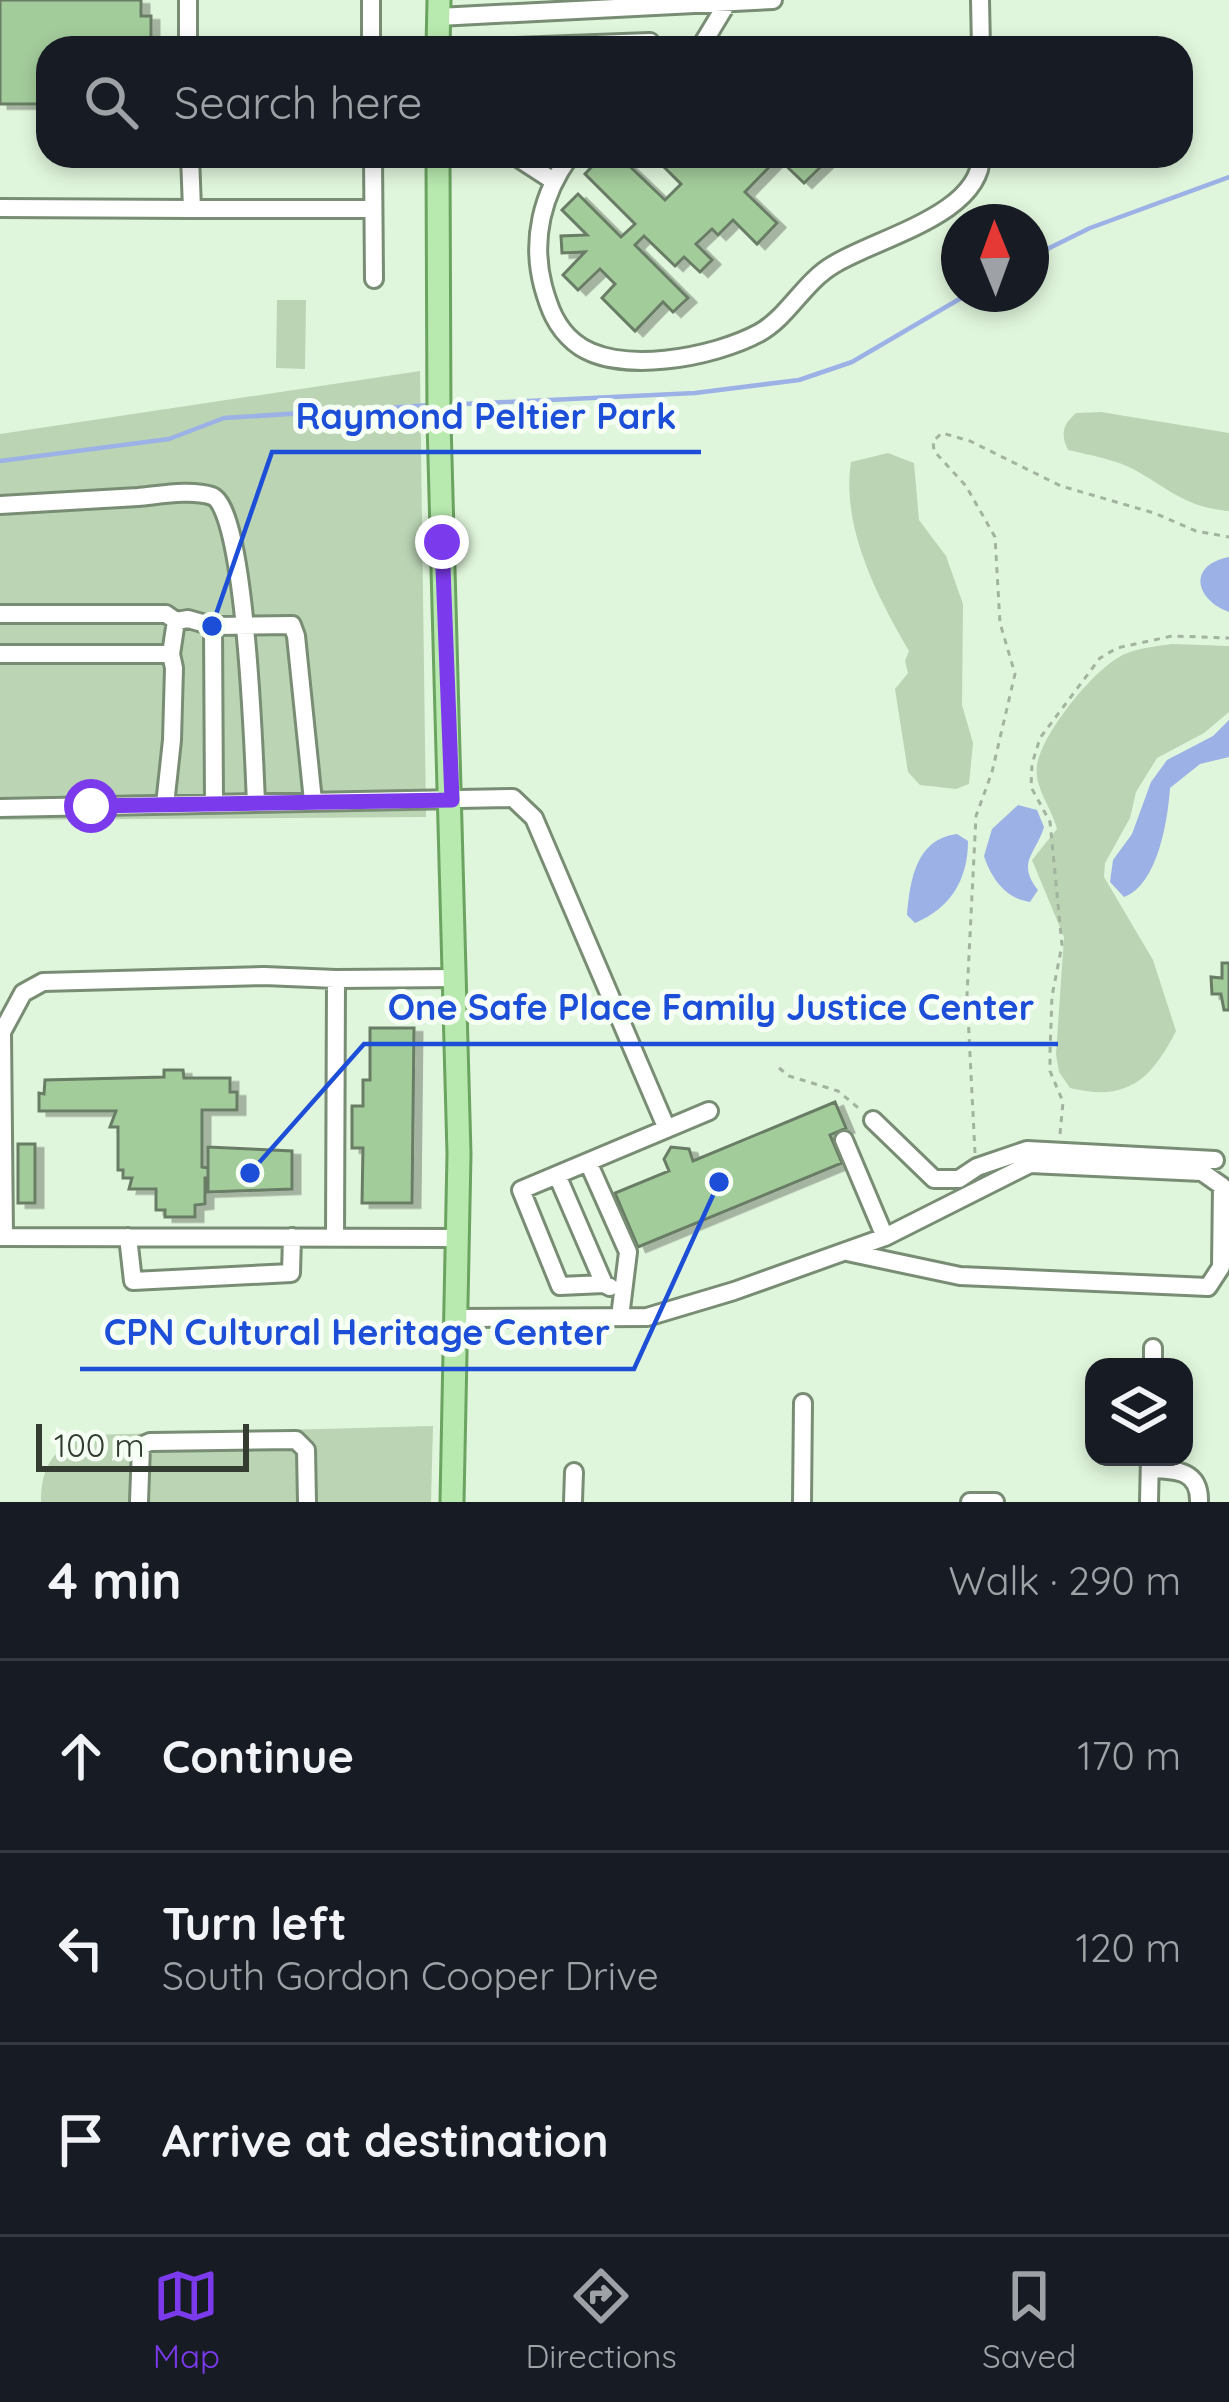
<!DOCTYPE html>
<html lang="en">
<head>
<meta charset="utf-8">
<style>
	body { margin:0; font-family:Quicksand,sans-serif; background:#242831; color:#f1f3f6 }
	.controls { position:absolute; right:36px; bottom:36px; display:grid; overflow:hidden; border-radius:24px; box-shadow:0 6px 18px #0003 }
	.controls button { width:108px; height:108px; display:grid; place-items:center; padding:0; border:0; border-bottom:3px solid #363941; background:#171b24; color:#f1f3f6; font:60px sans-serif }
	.compass { position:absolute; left:941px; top:204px; width:108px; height:108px; border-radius:50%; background:#171b24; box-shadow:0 6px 18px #0003; rotate:359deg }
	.scale { position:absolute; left:36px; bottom:30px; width:213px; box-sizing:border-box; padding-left:12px; border:6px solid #343c32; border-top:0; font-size:33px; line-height:42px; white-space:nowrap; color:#343c32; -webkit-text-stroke:9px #f6fff4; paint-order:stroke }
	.stop { position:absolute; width:36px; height:36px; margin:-27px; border:9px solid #7c3aed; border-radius:50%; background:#fff }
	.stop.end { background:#7c3aed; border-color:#fff; box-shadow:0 3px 12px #0008 }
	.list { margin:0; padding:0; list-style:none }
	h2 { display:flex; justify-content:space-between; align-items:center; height:156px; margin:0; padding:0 48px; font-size:51px }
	h2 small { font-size:39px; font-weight:400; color:#9ea1a6 }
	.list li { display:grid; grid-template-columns:78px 1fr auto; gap:36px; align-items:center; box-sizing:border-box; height:192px; padding:0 48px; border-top:3px solid #363941 }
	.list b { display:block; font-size:45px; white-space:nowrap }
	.list p { margin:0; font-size:39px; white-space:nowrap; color:#9ea1a6 }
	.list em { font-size:39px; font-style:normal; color:#9ea1a6 }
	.icon { flex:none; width:66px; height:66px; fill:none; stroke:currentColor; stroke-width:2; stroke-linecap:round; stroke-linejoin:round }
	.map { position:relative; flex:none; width:1229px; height:1502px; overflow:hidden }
	.search { position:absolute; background:#171b24; box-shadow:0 6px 18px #0003; left:36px; right:36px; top:36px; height:132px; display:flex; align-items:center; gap:30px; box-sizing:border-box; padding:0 42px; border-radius:36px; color:#9ea1a6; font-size:45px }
	.sheet { height:732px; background:#171b24 }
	nav { display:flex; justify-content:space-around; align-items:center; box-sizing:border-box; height:168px; border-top:3px solid #363941; background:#171b24; font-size:33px; color:#9ea1a6 }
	nav a { display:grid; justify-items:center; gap:6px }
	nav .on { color:#7c3aed }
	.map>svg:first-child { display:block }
</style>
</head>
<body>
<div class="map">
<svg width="1229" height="1502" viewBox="0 0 1229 1502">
	<defs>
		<filter id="shadow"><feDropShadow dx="8" dy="4.5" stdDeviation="0" flood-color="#0004"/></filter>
	</defs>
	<rect width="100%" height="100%" fill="#e0f6dc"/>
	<path fill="#bad4b4" d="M277,300H306L305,369L276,368Z
		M420,371L426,817L0,820V434Z
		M1101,412L1229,433V511C1184,507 1170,489 1133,469C1114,459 1089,455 1068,450C1060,433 1063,425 1076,413Z
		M888,453L914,463L919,520L946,556L963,604L962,705L973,743L969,784L956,789L920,785L908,772L895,689L908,673L905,661L909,651C877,596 841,527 851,462Z
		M1172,644L1229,646V712L1204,733L1157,758L1136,792L1130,818L1105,863L1104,877L1153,960L1176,1031C1151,1080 1127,1102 1070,1088L1059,1072L1056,1054L1064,937L1032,860L1057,829C1052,808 1034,788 1037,766C1041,735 1090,675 1116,659C1132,648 1153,647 1172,644Z
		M433,1426L431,1502H41C41,1465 54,1447 88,1435Z"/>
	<path fill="#9cb1e6" d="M1229,557V612C1194,599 1188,565 1229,557Z
		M1229,720V757L1200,764L1170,788C1168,819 1158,885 1124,897L1110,882L1113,860L1132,834L1151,782L1167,760L1213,736Z
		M1018,805L1037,810L1044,827C1036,854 1016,862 1038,890L1030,902C1006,899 991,878 984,856L992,829Z
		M957,834L968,841C968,879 951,908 915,923L907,915C910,880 916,839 957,834Z"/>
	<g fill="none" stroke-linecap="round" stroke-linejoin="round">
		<path stroke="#9cb1e6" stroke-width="4.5" d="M1031,257L1090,228L1229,177
			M444,405L695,393L799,380L852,362L968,294
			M0,461L169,439L224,418L432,405"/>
	</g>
	<path fill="#a3cc9b" stroke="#697c65" stroke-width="3" filter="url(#shadow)" d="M0,0H141V16H151V48H48V104H0Z
		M602,156H619L665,200L681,184L653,156H832L804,183L778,158L745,192L777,223L757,244L733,220L718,235L712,229L696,244L712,260L700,272L684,257L675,266L644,236L635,245L688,298L673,312L663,302L635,331L602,298L615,284L600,269L578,290L563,275L585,252L562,253L561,236L587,235L562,210L578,194L621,237L635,224L585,174Z
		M1222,963H1229V1010H1224L1221,994H1212L1211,977L1222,978Z
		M370,1028H414L412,1203H362L363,1148H352V1106H363V1080H370Z
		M164,1070H183L184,1078H230V1092H237V1110H202V1167L208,1168V1178H205V1204L195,1205V1217H165V1210H156V1189H129L132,1178H123V1170H118V1127H110L116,1111H39V1093L44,1094L45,1080L164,1077Z
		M835,1102L846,1128L830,1135L842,1163L638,1247L615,1193L669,1171L664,1159L671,1147L689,1149L693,1161Z
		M18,1144H35V1203H18Z
		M208,1147L292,1151V1189L208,1192Z"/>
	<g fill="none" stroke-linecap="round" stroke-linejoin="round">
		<g stroke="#798d75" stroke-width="22">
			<path id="minor" d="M188,0V48
				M980,0L981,48
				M438,17L773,0
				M371,48V0
				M484,48L650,42L652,48
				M700,48L729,0
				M373,156L374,279
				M515,156L552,180
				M570,156C542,194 531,240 543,286C549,308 556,327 574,342C615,377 715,357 759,333C788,317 804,282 833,265C876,238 981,215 981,156
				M0,208L192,209L190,156
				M192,209H372
				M0,505C46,502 92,500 138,497C160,495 191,489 212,496C246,508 254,760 256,803
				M0,614H166L176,621L188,619L213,626L292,625L296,636L313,801
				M213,626L214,804
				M0,654H171
				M165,805L172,740L174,668L171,654L176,621
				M0,808L513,798L534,818L667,1129
				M873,1120L934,1179H959L977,1167L1027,1150L1215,1160
				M588,1162L628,1252L620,1317
				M557,1175L604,1284L610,1287
				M0,1237L457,1238
				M4,1237L2,1032L23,993L43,982L264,976L336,979
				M128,1237L133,1281L291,1273L292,1237
				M335,1237L336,979L456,978
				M847,1252L960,1276L1208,1287L1221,1267L1222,1186L1202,1172L1030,1164L885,1237
				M604,1284L560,1286L521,1190L709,1111
				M456,1318L647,1317L734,1291L885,1237L844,1140
				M1153,1367V1348
				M1150,1469C1176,1470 1200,1470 1199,1502
				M139,1502L141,1446L150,1442L296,1440L306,1450L307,1502
				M573,1502L574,1472
				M802,1502L803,1403
				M970,1502H995
				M1149,1502L1150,1457"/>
		</g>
		<g stroke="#6ba360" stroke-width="27">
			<path id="major" d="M438,48L439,0
				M438,156L439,422L459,1154L452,1502"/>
		</g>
		<path stroke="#a2b39f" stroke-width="3" stroke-dasharray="6 6" stroke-linecap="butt" d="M779,1068L789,1076L838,1091L862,1111
			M1060,1134L1063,1102L1050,1071V1052L1052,996L1062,945L1050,822L1031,787L1032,764L1040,738L1100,658L1117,648L1172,636L1229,638
			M975,1153L967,995L976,816L992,772L1015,674L1000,623L995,537L966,486L934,451L933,441L942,433L970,441L1061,486L1154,513L1196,531L1229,537"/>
		<use href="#minor" stroke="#fff" stroke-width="16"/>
		<use href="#major" stroke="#b8e9af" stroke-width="21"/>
	</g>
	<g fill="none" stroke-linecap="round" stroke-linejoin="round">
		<path stroke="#7c3aed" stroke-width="15" d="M91,806L452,800L442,542"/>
	</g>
	<path fill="none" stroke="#1d4ed8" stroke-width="4.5" d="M212 626L272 452H701M250 1173L364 1044H1058M719 1182L634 1369H80"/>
	<g fill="#1d4ed8" stroke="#f6fff4" stroke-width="4.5">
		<circle cx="212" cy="626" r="12"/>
		<circle cx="250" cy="1173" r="12"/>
		<circle cx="719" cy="1182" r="12"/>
	</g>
	<g font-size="36" text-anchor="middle" font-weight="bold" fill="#1d4ed8" stroke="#f6fff4" stroke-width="10" stroke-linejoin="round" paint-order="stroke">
		<text x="486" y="429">Raymond Peltier Park</text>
		<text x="711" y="1020">One Safe Place Family Justice Center</text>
		<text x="357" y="1345">CPN Cultural Heritage Center</text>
	</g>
</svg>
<div class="controls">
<button><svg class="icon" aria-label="layers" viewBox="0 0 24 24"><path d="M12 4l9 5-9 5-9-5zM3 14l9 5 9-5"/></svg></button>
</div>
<svg class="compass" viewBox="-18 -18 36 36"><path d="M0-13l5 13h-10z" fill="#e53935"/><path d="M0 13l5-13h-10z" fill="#9ea1a6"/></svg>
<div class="scale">100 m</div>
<div class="stop" style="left:91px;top:806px"></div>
<div class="stop end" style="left:442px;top:542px"></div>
<div class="search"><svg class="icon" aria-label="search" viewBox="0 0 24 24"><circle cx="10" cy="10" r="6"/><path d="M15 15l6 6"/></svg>Search here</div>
</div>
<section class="sheet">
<h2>4 min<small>Walk · 290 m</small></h2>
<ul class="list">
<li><svg class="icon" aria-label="ahead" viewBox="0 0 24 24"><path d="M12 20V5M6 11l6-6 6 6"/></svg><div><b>Continue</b></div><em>170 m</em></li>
<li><svg class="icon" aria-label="left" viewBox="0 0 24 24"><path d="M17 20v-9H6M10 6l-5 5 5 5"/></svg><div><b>Turn left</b><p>South Gordon Cooper Drive</p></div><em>120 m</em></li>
<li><svg class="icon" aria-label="arrive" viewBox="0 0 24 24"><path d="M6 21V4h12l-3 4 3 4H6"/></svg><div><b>Arrive at destination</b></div></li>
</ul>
</section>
<nav>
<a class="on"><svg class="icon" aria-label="map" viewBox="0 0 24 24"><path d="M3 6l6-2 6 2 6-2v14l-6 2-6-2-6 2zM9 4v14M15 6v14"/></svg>Map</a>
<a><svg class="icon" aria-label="directions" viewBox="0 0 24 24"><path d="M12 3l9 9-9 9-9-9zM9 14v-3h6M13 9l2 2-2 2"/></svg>Directions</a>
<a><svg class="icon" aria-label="saved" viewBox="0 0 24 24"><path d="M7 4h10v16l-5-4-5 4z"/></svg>Saved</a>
</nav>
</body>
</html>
